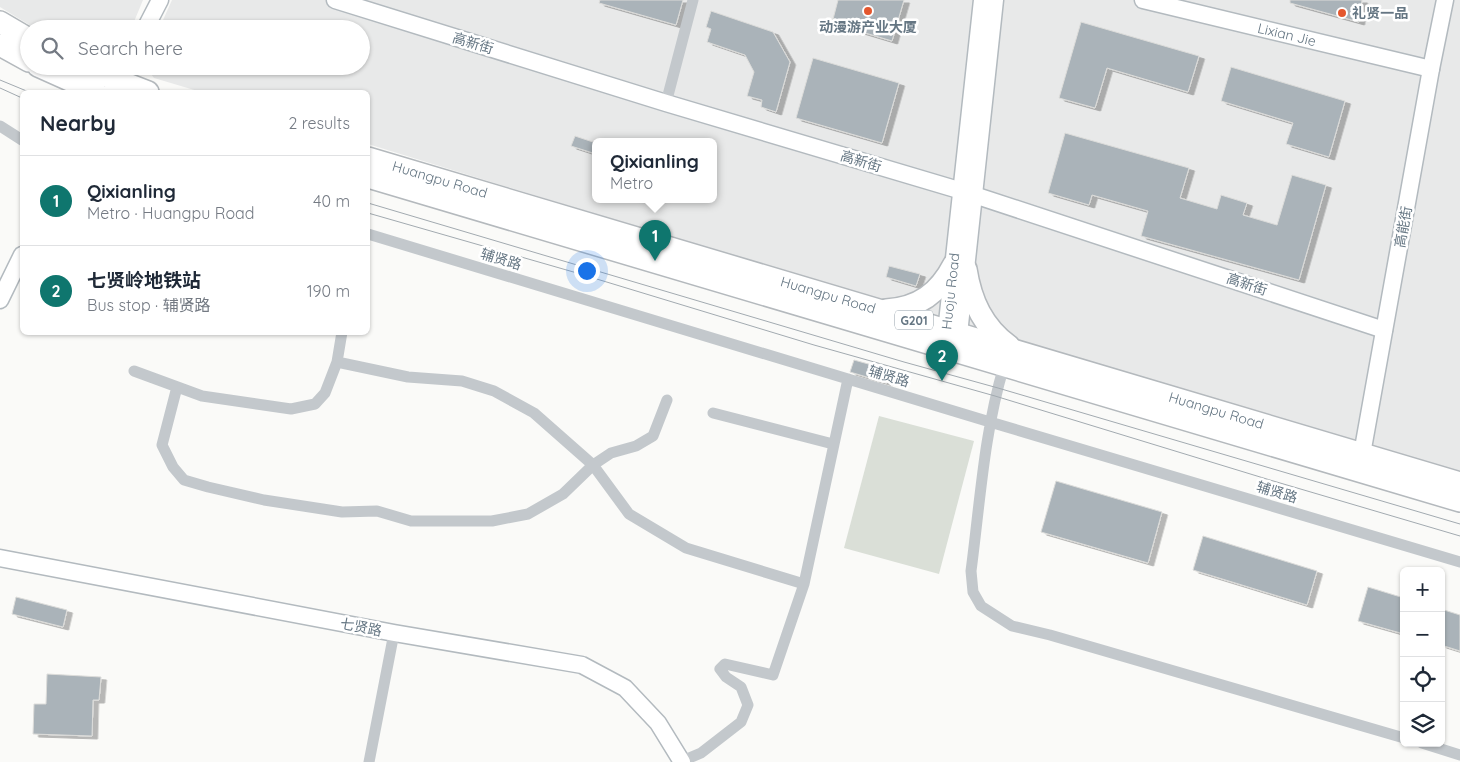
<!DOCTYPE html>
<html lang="en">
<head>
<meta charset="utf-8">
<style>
	body { margin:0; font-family:Quicksand,"Noto Sans SC",sans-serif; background:#f6f6f7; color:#1f2937 }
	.controls { position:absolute; right:15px; bottom:15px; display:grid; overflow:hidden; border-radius:8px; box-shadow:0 1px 4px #0004 }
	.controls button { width:45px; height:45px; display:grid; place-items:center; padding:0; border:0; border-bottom:1px solid #e0e1e3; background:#fff; color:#1f2937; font:25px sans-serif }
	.you { position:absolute; left:586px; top:270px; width:18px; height:18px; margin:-12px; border:4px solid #fff; border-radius:50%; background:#1a73e8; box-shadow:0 0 0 8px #1a73e833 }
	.badge { display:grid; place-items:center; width:32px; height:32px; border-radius:50%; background:#0f766e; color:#fff; font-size:16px; font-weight:700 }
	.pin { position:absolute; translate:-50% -41px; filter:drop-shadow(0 1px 2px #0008) }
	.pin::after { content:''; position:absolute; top:26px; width:18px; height:15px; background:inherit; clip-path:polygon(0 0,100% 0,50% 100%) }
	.popup { position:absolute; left:592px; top:138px; width:125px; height:65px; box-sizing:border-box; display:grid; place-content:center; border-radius:8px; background:#fff; filter:drop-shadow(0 1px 4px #0005); font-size:16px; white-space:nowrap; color:#747a83 }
	.popup b { font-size:19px; color:#1f2937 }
	.popup::after { content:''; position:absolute; left:50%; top:100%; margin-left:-10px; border:10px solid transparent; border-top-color:#fff }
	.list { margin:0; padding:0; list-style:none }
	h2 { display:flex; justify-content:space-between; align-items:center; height:65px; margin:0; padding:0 20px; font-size:21px }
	h2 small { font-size:16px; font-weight:400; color:#747a83 }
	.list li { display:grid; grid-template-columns:32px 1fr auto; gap:15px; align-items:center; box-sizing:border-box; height:90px; padding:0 20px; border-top:1px solid #e0e1e3 }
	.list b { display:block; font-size:19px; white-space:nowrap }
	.list p { margin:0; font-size:16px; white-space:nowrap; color:#747a83 }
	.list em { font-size:16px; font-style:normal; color:#747a83 }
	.icon { flex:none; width:28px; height:28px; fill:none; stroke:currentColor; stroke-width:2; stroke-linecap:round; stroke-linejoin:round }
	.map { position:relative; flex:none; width:1460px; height:762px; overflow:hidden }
	.search { position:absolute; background:#fff; box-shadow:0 1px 4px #0004; left:20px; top:20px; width:350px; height:55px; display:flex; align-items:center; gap:12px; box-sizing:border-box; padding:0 18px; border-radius:28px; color:#747a83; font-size:19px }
	.panel { position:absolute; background:#fff; box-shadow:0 1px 4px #0004; left:20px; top:90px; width:350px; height:245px; border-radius:8px }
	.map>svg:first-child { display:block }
</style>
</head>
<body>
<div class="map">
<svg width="1460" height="762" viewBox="0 0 1460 762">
	<defs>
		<filter id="shadow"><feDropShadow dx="5.5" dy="3" stdDeviation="0" flood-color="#0004"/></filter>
	</defs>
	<rect width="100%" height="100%" fill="#fafaf8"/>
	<path fill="#e8e9e9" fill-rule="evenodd" d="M0,0H143L131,29H36L0,7Z
		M172,0H1460V473L918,313L368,144V92H201L154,78L145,66H361V29H159ZM596,142H714V200H596Z"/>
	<path fill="#dadfd7" d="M879,416L974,441L939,574L844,548Z"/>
	<path fill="#aab3b9" stroke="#dcdcda" filter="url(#shadow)" d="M600,0H683L676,25L599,3Z
		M838,0H904L892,41L832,23Z
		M1290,0H1362L1359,22L1290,3Z
		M711,11L773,32L790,62L776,112L761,107L762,100L747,96L754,72L745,55L707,42L711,29L706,27Z
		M1081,22L1199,56L1188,92L1107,68L1095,108L1059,98Z
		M813,58L899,83L882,143L796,118Z
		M1231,67L1345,101L1329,157L1286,144L1293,123L1221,101Z
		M1065,133L1189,168L1180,198L1217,209L1221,195L1247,203L1243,215L1277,225L1292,175L1326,185L1299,280L1141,236L1148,211L1092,195L1089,205L1048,193Z
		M575,136L596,143V154L571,146Z
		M889,266L920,274L916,286L886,277Z
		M854,360L890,370L887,383L850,372Z
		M1056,481L1162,512L1148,563L1041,532Z
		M1203,536L1317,571L1307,605L1193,570Z
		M1368,587L1404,598V634L1358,621Z
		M16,597L67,610L63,627L12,614Z
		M1441,609L1460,615V651L1441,645Z
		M47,674L101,677L99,700H93L92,736L33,734L34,704H46Z"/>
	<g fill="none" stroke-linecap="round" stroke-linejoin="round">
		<g stroke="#b3babf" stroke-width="19">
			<g id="secondary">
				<path d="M335,0L666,103L962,191L1384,330"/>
				<path id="s1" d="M1143,0L1431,69"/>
				<path d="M145,29L160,0"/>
				<path d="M111,92L126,66"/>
				<path d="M0,300L22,255"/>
				<path id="s2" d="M945,341L982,0"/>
				<path d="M951,341L959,334L995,0"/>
				<path d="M1362,454L1431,69L1445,0"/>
				<path d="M0,558L394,633L582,665L625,688L658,723L682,762"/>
			</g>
		</g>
		<g stroke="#b4b9bd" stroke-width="24">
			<g id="highway">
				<path d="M0,22L29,39"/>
				<path d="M0,45L29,61"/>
				<path d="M38,66L96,92"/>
				<path d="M81,66L148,92"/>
				<path id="s3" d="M368,158L1460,483"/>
				<path d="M368,177L1460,501"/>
				<path d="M966,269C971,301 983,327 1009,346"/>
				<path d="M886,310C919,308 939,293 954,264"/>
			</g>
		</g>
		<path stroke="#c3c8cc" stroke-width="11" d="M666,103L693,0
			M0,126L22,140
			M368,234L990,422L1460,562
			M337,362L408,377L462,381L494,391L534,413L593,465L629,514L686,548L804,584
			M1004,366C984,432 980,503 971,571L973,592L981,606L1012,626L1050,635L1404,738
			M134,371L202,396L291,409L315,404L325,393L337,362L342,332
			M177,387L162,445L173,467L184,480L208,487L264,500L342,512L377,511L411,521H492L528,514L563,494L593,465L611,453L636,446L653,436L667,400
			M713,413L833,444
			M1422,743L1460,755
			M682,761L701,753L741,722L748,705L741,687L726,677L720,669L725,664L773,675L804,584L848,379
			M369,762L394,633"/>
		<use href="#secondary" stroke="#fff" stroke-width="16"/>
		<use href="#highway" stroke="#fff" stroke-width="21"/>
		<path stroke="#a2aab0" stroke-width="1" d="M0,80L29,92
			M0,88L22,98
			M368,203L904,362L998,388L1460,524
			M368,213L577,273L814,345L995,396L1270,480L1460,536"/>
	</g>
	<g fill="#e4572e" stroke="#fff" stroke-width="2">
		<circle cx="868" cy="11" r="5"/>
		<circle cx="1342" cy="13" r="5"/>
	</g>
	<g text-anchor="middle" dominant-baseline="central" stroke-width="5" stroke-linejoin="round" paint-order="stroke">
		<rect fill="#fff" stroke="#939fa8" stroke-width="1" x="895" y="310.5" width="38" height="19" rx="4"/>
		<g font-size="12" font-weight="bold" fill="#657683">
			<text x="914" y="320">G201</text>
		</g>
		<g font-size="14" font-weight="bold" fill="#657683" stroke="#fff" text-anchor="start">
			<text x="1352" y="13">礼贤一品</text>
			<text x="868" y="27" text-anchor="middle">动漫游产业大厦</text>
		</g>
		<g font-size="14" fill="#657683" stroke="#fff">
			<text stroke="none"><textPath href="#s1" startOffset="148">Lixian Jie</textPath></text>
			<text transform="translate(473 43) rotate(17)">高新街</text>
			<text transform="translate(861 161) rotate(17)">高新街</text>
			<text stroke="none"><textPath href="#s3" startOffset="75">Huangpu Road</textPath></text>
			<text transform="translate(1403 227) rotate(-80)">高能街</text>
			<text transform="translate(501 259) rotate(17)">辅贤路</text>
			<text transform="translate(1247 284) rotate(18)">高新街</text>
			<text stroke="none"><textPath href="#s2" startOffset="50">Huoju Road</textPath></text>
			<text stroke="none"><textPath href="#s3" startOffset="480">Huangpu Road</textPath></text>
			<text transform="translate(889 376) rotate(17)">辅贤路</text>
			<text stroke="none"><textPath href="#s3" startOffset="885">Huangpu Road</textPath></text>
			<text transform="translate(1277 492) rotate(17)">辅贤路</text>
			<text transform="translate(361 627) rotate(11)">七贤路</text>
		</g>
	</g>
</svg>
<div class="controls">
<button>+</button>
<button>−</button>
<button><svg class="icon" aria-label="locate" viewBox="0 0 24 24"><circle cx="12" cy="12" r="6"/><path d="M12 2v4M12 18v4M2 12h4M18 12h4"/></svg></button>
<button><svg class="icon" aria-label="layers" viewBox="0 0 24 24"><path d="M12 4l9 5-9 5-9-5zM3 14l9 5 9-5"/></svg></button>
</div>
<div class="you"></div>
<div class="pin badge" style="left:655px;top:261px">1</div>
<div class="popup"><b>Qixianling</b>Metro</div>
<div class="pin badge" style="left:942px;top:381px">2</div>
<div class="search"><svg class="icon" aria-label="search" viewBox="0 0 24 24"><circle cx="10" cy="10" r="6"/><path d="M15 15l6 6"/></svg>Search here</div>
<section class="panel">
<h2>Nearby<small>2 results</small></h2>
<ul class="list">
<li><span class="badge">1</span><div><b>Qixianling</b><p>Metro · Huangpu Road</p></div><em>40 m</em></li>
<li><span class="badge">2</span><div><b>七贤岭地铁站</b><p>Bus stop · 辅贤路</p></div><em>190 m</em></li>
</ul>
</section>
</div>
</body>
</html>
